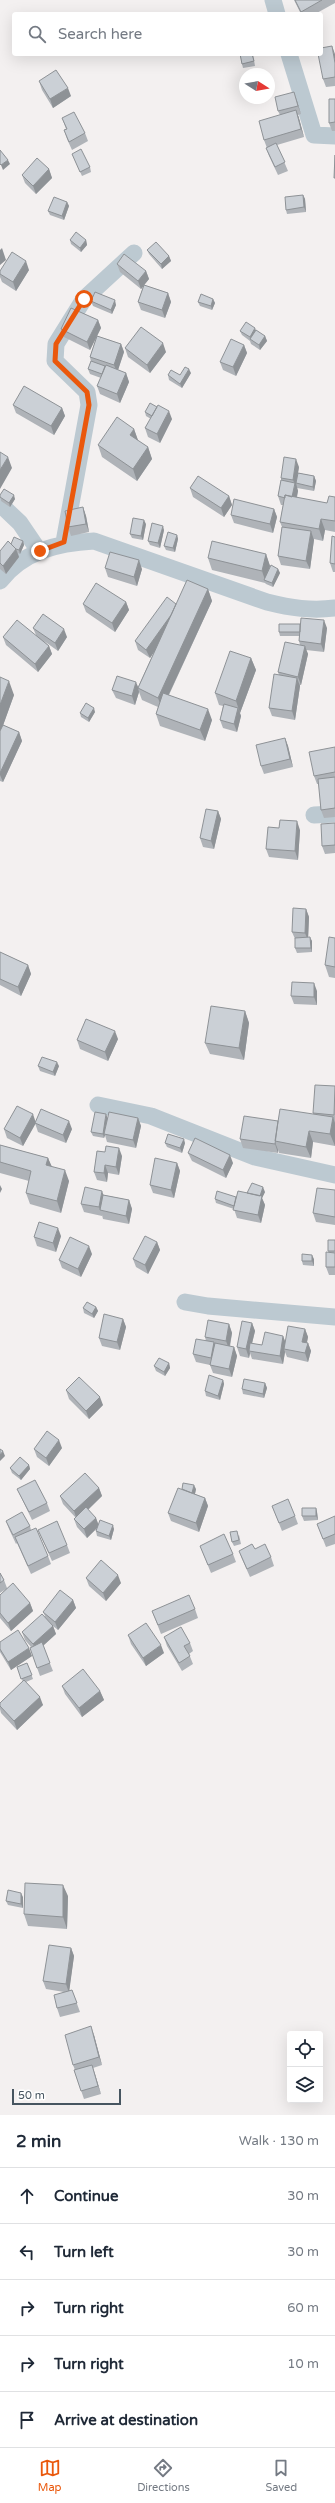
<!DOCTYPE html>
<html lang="en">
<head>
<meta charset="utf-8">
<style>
	body { margin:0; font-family:"Varela Round",sans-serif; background:#f2f2f3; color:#1f2937 }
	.controls { position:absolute; right:12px; bottom:12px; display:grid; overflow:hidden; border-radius:4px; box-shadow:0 4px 16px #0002 }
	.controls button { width:36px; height:36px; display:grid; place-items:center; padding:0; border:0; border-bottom:1px solid #e0e1e3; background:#fff; color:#1f2937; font:20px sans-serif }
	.compass { position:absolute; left:239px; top:68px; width:36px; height:36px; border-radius:50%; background:#fff; box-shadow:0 4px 16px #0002; rotate:101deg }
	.scale { position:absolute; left:12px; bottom:10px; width:109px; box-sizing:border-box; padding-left:4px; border:2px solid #465560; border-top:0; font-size:11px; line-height:14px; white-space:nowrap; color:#465560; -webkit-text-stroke:3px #fff; paint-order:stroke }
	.stop { position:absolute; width:12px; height:12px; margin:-9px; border:3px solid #ea580c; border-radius:50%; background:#fff }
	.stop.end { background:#ea580c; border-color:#fff; box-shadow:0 1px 4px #0008 }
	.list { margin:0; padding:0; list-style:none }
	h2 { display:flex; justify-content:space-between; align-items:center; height:52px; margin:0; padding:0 16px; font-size:17px }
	h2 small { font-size:13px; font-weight:400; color:#747a83 }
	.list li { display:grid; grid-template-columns:26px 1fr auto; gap:12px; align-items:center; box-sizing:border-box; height:56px; padding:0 16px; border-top:1px solid #e0e1e3 }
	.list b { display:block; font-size:15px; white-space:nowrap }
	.list em { font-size:13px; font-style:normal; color:#747a83 }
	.icon { flex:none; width:22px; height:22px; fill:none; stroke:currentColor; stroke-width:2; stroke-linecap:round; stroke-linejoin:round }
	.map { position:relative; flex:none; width:335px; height:2115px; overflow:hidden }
	.search { position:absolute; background:#fff; box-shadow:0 4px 16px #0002; left:12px; right:12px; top:12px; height:44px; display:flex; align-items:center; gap:10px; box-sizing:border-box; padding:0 14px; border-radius:4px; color:#747a83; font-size:15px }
	.sheet { height:332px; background:#fff }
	nav { display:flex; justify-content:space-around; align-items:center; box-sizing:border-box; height:56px; border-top:1px solid #e0e1e3; background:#fff; font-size:11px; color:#747a83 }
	nav a { display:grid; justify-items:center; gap:2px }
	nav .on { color:#ea580c }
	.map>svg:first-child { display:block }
</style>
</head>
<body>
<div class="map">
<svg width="335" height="2115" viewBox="0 0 335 2115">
	<rect width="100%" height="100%" fill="#f3f0f0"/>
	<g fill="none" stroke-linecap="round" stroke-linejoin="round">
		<path stroke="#bcc9d1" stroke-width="17" d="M273,0L277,14
			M289,54L314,135L335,136
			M0,504L20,523L39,551
			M64,542L89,405L87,392L55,361L56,344L84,299L134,253
			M0,581C23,551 58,543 94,541L267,602C291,608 311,611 335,608
			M314,815L335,814
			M98,1105L151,1116L255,1157L335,1175
			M185,1302L208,1306L335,1317"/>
	</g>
	<path fill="#afb3b8" d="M294,0H335V3L315,14H301Z
		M240,54H253L255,66L243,68L242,64Z
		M335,55V86L326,87L323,79Z
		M39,81L71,96L53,108L42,90Z
		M335,99V131H332L329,123Z
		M297,101L301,114L298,115L304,137L277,145L288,171L278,175L269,156L266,148H267L264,140L280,115L278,111Z
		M62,118L85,133L88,141L72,150L67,139L64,130L66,129Z
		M72,154L90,167L91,172L82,176Z
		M49,169L52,178L36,194L25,183L22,175Z
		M303,195L305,199L306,212L287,214L286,210Z
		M67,202L69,206L64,220L50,215L48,211Z
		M70,240H86L87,245L81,252L71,244Z
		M147,250L169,256L171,261L162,269L149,254Z
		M117,264L146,271L149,279L144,285L168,293L171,302L165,318L141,310L138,302L143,287L141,289L120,272Z
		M29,270L16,291L2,282L0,277V271Z
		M213,299L215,303L212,310L200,306L198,302Z
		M91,301L116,305L112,314L93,306Z
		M98,320L101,328L97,336L121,344L124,352L118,370L126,373L129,382L120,403L100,394L97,386L101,378L90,374L88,369L91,362L90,357L96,338L90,350L64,337L61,329Z
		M240,331L265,336L267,341L260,350L251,344L250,341L242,335Z
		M244,345L247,353L236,376L223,370L220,362Z
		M125,348L166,352L150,373L128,357Z
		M191,373L182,388L169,380L168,375H180Z
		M13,405L62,408L65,416L54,435L16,413Z
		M145,412L172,419L160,443L148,437L145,428L151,419L146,416Z
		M134,429L138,441L148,447L152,459L137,481L102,457L98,445Z
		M299,467L298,473L314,476L316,481L314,491L297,488L296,485L298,491L297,498L327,503L335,497V532L325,530L323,541L314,539L310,569L281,565L278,556L282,527L280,522L283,505H281L278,496L281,480V478Z
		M190,488L229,496L232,505L224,517L193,497Z
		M0,495L15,499L10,507L1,501Z
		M83,507L86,516L89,532L71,536L68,527Z
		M274,509L277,517L273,533L234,523L231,515Z
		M146,524L143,540L132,538L130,534Z
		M164,530L160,548L150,545L148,541Z
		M177,535L178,539L175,552L166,550L164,546Z
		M335,537V572H333L330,563Z
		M23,541L24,545L20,554L18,553L19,557L6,574L0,569V551L11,544Z
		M266,554L270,566L278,569L280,573L273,587L266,584L265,583L212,570L208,558Z
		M105,568L142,569L137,586L108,577Z
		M208,589L212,601L169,695L212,720L205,741L160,726L156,714L158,707L142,700L139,692L135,705L116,698L112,690L138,687L155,650L150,658L138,650L135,641L176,604Z
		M126,602L129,610L115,632L86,612L83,604Z
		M300,624V626L327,628L324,652L306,650L308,654L301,685H300V686L295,720L272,716L269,708L279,675L278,672L300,645L299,641V636H280L279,632Z
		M33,628L67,637L58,651L44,641L49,646L52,654L38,672L6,645L3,637L36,635Z
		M251,658L256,670L240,713L241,716L237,732L223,728L220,720L223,706L219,705L215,693Z
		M0,677L14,695L3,725L19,732L22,741L3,782L0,781Z
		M95,712L89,722L81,717L80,713Z
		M285,738L288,746L293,767L264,774L261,766Z
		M335,747V817L324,818L321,810L319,784H317L314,776Z
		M218,811L221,819L214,849L203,847L200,838Z
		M335,823V853L325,854L322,846Z
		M300,830L298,860L269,857L266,849Z
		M306,909L309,917L308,937L312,941V952L297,953L295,948V939L292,932Z
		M335,938V978L329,977L325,965Z
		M0,952L28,965L31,974L21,996L0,985Z
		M317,991V1005L294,1004L291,996Z
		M245,1011L249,1023L244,1060L210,1054L205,1043Z
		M118,1039L108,1061L80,1049L77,1040Z
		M38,1066H59L55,1076L40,1071Z
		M335,1086V1146L313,1142L311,1158L279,1153L278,1150V1153L243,1148L240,1139L278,1121L313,1114V1113Z
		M107,1118H138L141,1126L136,1148L107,1142L105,1135L104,1138L93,1136L91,1132Z
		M36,1122L72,1129L66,1143L38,1132L35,1123L23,1146L7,1138L4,1129Z
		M165,1143H185L182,1153L167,1147Z
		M0,1145L48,1158L51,1166L69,1181L61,1213L30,1204L26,1193L29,1181L0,1173Z
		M97,1151L122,1156L119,1175L108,1173L107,1182L97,1180L94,1172Z
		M188,1153L233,1163L226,1178L192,1161Z
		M177,1163L180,1171L174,1198L153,1193L150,1185Z
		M335,1190V1225L316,1222L313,1213Z
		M265,1192L262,1198L265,1205L261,1223L237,1218L234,1209L216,1203L215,1199L236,1197L247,1193Z
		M104,1195L129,1200L132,1209L129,1224L103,1219L102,1215V1216L84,1212L81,1204Z
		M61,1236L56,1252L37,1246L34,1237Z
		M335,1240V1275H329L326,1267L329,1253L328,1251Z
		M157,1242L160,1250L148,1274L136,1267L133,1259Z
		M92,1254L81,1277L62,1268L59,1260Z
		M314,1259V1266L303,1265L302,1261Z
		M96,1307L98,1311L94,1318L84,1313L83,1308Z
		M123,1319L126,1327L120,1350L102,1346L99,1338Z
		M252,1323L255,1331L252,1344L262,1345L283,1336L285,1341L305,1329L308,1337L307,1343H308L311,1351L308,1362L287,1357L285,1352L283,1364L252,1359L250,1353L249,1358L240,1356L237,1347Z
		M229,1324L232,1333L230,1347H234L237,1356L232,1377L213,1373L210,1365L196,1362L193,1354L206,1341L205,1337Z
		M169,1363L170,1368L165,1376L156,1371L154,1366Z
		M223,1380L224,1384L220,1400L206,1396L205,1391Z
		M265,1383L267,1388L264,1398L243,1394L242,1389Z
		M66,1390L103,1405L89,1419L69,1399Z
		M62,1448L49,1466L37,1457L34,1449Z
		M29,1465L30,1469L21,1480L12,1473L10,1468Z
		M99,1488L102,1496L88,1510L96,1518L98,1524L114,1529L111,1540L97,1536L96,1531L97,1528L87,1538L77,1527L74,1519L76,1518L63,1504L60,1496Z
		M17,1489L47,1503L50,1511L32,1520L21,1497Z
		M182,1489H196L195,1494L205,1498L208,1506L199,1532L171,1521L168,1513Z
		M272,1506L295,1516L298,1524L282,1531Z
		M316,1508L317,1512L318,1520L304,1521L302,1516Z
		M335,1517V1544L326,1547L317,1524Z
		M6,1521L30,1526L31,1530L48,1556L51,1564L31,1574L17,1543L16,1544L9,1529Z
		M38,1530L67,1545L70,1553L52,1561Z
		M239,1535L241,1544L234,1546L232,1542Z
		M200,1546L233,1554L236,1562L211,1573Z
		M255,1549L271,1557L274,1566L250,1577L242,1559L239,1551Z
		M0,1573L4,1580L7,1588L30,1603L33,1611L11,1631L0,1618V1595L6,1589L0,1593Z
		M86,1578L121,1583L106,1601L89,1586Z
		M73,1600L76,1608L58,1630L53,1626L56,1634L43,1646L53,1671L40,1676L30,1648L31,1647L25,1640L22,1632L45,1616L43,1612Z
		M195,1609L198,1618L161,1634L152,1611Z
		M128,1635L164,1653L146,1666L131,1644Z
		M164,1637L190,1643L193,1651L189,1654L193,1664L182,1671L167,1646Z
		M0,1642L32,1656L11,1670L0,1652Z
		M27,1663L33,1679L26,1682L43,1705L17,1730L1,1713L0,1709V1703L23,1682L17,1667Z
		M62,1686L100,1691L104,1700L82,1717L65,1694Z
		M68,1896L67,1929L28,1926L24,1914Z
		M23,1897V1908L8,1905L6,1901Z
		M71,1948L74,1956L69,1990H72L80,2012L60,2017L57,2008L64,1992L46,1989L43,1981Z
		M94,2035L102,2065L93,2068L101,2094L84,2099L74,2070H75L73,2065Z"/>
	<path fill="#8e9296" d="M332,46L335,54V63Z
		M68,88L71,96L53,108L50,99Z
		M294,92L297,101L301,114L298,106Z
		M296,110L299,118L304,137L301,129Z
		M8,160L10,164L3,170L1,165Z
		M49,169L52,178L36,194L33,186Z
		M303,195L305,199L306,212L304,207Z
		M67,202L69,206L64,220L62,216Z
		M86,240L87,245L81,252L80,248Z
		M2,248L6,260L0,265V250Z
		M169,256L171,261L162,269L161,264Z
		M26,261L29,270L16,291L13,282Z
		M146,271L149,279L141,289L138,281Z
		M168,293L171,302L165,318L162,310Z
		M213,299L215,303L212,310L211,306Z
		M115,300L116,305L112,314L111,310Z
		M98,320L101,328L90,350L87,342Z
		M255,328L257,333L251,340L250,337Z
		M265,336L267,341L260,350L259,345Z
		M163,343L166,352L150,373L147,365Z
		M121,344L124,352L117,373L114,365Z
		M244,345L247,353L236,376L233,367Z
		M189,369L191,373L182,388L180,384Z
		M126,373L129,382L120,403L117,394Z
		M62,408L65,416L54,435L51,426Z
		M169,411L172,419L160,443L157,434Z
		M134,429L138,440L134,447L130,435Z
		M148,447L152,459L137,481L133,469Z
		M8,457L12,468L0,489V470Z
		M296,459L299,467L296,484V483L298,491L294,508L291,499L295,485L293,480Z
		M314,476L316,481L314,491L313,487Z
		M14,495L15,499L10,507L9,503Z
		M229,496L232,505L224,517L221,508Z
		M83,507L86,516L89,532L86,524Z
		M274,509L277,517L273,533L270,524Z
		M321,519L325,530L323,541L319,529Z
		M144,520L146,524L143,540L141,536Z
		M163,526L164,530L160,548L158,543Z
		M311,531L314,540L310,569L306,561Z
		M177,535L178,539L175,552L173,548Z
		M23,541L24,545L20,554L19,550Z
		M16,549L19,557L6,574L3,566Z
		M266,554L270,566L265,580L262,571Z
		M139,560L142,569L137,586L134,577Z
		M278,569L280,573L273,587L272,583Z
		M208,589L212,601L162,709L158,698Z
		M126,602L129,610L115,632L112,623Z
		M178,605L181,613L150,658L146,650Z
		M324,620L327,628L324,652L321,644Z
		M64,629L67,637L58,651L55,643Z
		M49,646L52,654L38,672L35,664Z
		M305,646L308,654L301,685L298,677Z
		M251,658L256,670L240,713L236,701Z
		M297,678L300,686L295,720L292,711Z
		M9,681L14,695L0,734V705Z
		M136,682L139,689L138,688L139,692L135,705L132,696Z
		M94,708L95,712L89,722L88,718Z
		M238,708L241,716L237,732L234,724Z
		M208,709L212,720L205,741L200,730Z
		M19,732L22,741L3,782L0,775V773Z
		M285,738L288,746L293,767L290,759Z
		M218,811L221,819L214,849L211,841Z
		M297,821L300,830L298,860L295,851Z
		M306,909L309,917L308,941L305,933Z
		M310,937L312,941V952L311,948Z
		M28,965L31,974L21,996L18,987Z
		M314,983L317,991V1005L314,997Z
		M245,1011L249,1023L244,1060L239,1048Z
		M115,1031L118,1039L108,1061L105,1052Z
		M57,1062L59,1066L55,1076L53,1072Z
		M33,1114L36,1123L23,1146L20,1138Z
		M106,1114L108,1119L104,1134L105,1135L104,1138L103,1134Z
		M333,1117L335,1123V1146L330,1134Z
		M138,1118L141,1126L136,1148L133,1140Z
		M69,1121L72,1129L66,1143L63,1135Z
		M309,1131L313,1142L311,1158L306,1147Z
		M184,1139L185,1143L182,1153L180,1148Z
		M275,1142L278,1150V1153L275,1144Z
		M119,1148L122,1156L119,1175L116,1167Z
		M230,1155L233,1163L226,1178L223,1170Z
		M48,1158L53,1169L46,1165Z
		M177,1163L180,1171L174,1198L171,1190Z
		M105,1165L108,1173L107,1182L104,1173Z
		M65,1170L69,1181L61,1213L57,1201Z
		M0,1185L2,1189L0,1193Z
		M263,1187L265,1192L262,1198L265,1205L261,1223L258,1215L259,1198Z
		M102,1191L105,1199L100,1210L102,1216L99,1207Z
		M129,1200L132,1209L129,1224L126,1216Z
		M58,1228L61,1236L56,1252L53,1243Z
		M157,1242L160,1250L148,1274L145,1265Z
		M89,1246L92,1254L81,1277L78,1269Z
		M312,1255L314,1259V1266L312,1261Z
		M96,1307L98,1311L94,1318L92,1314Z
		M123,1319L126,1327L120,1350L117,1342Z
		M252,1323L255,1331L250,1351H249L250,1353L249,1358L246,1349Z
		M229,1324L232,1333L229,1349L226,1341Z
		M305,1329L308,1337L305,1350L302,1342Z
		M283,1336L286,1344L284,1349L285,1352L283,1364L280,1356Z
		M214,1342L217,1350L214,1366L211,1358Z
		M308,1343L311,1351L308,1362L305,1353Z
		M234,1347L237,1356L232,1377L229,1369Z
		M169,1363L170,1368L165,1376L164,1372Z
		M223,1380L224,1384L220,1400L218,1396Z
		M265,1383L267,1388L264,1398L263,1394Z
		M100,1397L103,1405L89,1419L86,1411Z
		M59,1440L62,1448L49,1466L46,1458Z
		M3,1451L5,1456L0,1461V1455Z
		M29,1465L30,1469L21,1480L19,1476Z
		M194,1485L196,1489L194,1498L192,1493Z
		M99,1488L102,1496L77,1520L74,1511Z
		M205,1498L208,1506L199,1532L196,1523Z
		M316,1508L317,1512L318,1520L316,1516Z
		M96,1518L99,1526L87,1538L84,1529Z
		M113,1525L114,1529L111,1540L109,1536Z
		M118,1575L121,1583L106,1601L103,1593Z
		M73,1600L76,1608L58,1630L55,1622Z
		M30,1603L33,1611L11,1631L8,1623Z
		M53,1626L56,1634L36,1652L33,1644Z
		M161,1645L164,1653L146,1666L143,1658Z
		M29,1648L32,1656L11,1670L8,1662Z
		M100,1691L104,1700L82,1717L79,1708Z
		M40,1697L43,1705L17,1730L14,1721Z
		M63,1885L68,1896L67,1929L63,1917Z
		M21,1893L23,1897V1908L21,1904Z
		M71,1948L74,1956L69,1993L66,1984Z
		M91,2026L94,2035L102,2065L99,2057Z
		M92,2065L95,2074L101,2094L98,2086Z"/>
	<path fill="#cbd0d6" stroke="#8e9296" d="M295,0H322L301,12Z
		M332,46L335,63V77L323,79L318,54H321V48Z
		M240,54H252L254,61L242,64Z
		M56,70L68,88L50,99L39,81Z
		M294,92L298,106L278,111L275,97Z
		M329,99H335V122L329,123Z
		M296,110L301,129L264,140L259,121Z
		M74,112L85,133L69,142L64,130L67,129L62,118Z
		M276,143L285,162L275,167L266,148Z
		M81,149L90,167L80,172L72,154Z
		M0,150L8,160L1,165L0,164Z
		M335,155V178H334Z
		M37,158L49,169L33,186L22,175Z
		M303,195L304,207L286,210L285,197Z
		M54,197L67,202L62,216L48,211Z
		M76,232L86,240L80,248L70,240Z
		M156,242L169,256L161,264L147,250Z
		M12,252L26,261L13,282L0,274V271Z
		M124,254L146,271L138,281L117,264Z
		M144,285L168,293L162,310L138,302Z
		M95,292L115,300L111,310L91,301Z
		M201,294L213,299L211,306L198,302Z
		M71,308L98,320L87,342L61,329Z
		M246,322L255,328L250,337L240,331Z
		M141,327L163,343L147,365L125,348Z
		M256,330L265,336L259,345L250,339Z
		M97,336L121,344L114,365L90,357Z
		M231,339L244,345L233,367L220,362Z
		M91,361L105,366L102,374L88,369Z
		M106,365L126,373L117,394L97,386Z
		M185,367L189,369L180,384L168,375L171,370L180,375Z
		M24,386L62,408L51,426L13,405Z
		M150,403L157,407L152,416L145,412Z
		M158,405L169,411L157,434L145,428Z
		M117,417L134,429L130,435L148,447L133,469L98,445Z
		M0,452L8,457L0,470Z
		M284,457L296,459L293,480L281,478Z
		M298,473L314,476L313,487L296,483Z
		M198,476L229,496L221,508L190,488Z
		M281,480L295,483L292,497L285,495V498L278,496Z
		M4,489L14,495L9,503L0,497V495Z
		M285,495L327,503L329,496L335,497V521L321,519L319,529L280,522Z
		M234,499L274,509L270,524L231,515Z
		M83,507L86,524L68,527L65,511Z
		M133,518L144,520L141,536L130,534Z
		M152,523L163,526L158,543L148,541Z
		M282,527L311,531L306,561L278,556Z
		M168,532L177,535L173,548L164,546Z
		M332,536L335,537V564L330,563Z
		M14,537L23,541L19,550L16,549L11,544Z
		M8,541L16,549L3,566L0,563V551Z
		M212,541L266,554L262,571L208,558Z
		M110,552L139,560L134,577L105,568Z
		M271,565L278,569L272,583L264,580Z
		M187,580L208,589L158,698L138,688Z
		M96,583L126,602L112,623L83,604Z
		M167,597L176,604L171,615L146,650L135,641Z
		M43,614L64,629L55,643L33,628Z
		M301,618L324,620L321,644L299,641Z
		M17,620L49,646L35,664L3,637Z
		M279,624H300V632H279Z
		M285,642L305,646L298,677L278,672Z
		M230,651L251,658L236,701L215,693Z
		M274,674L297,678L292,711L269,708Z
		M117,676L136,682L132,696L112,690Z
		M0,677L9,681L0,705Z
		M163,693L208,709L200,730L156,714Z
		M86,703L94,708L88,718L80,713Z
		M224,704L238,708L234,724L220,720Z
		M3,725L19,732L0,773V731Z
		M285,738L290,759L261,766L256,745Z
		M335,747V772L314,776L309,752Z
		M335,777V808L321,810L318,779Z
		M206,809L218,811L211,841L200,838Z
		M280,820L297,821L295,851L266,849L268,827L279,828Z
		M335,823V845L322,846L321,824Z
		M293,908L306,909L305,933L292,932Z
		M310,937L311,948H295V938Z
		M329,937L335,938V967L325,965Z
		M0,952L28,965L18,987L0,979Z
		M292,982L314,983V997L291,996Z
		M211,1006L245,1011L239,1048L205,1043Z
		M86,1019L115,1031L105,1052L77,1040Z
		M42,1057L57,1062L53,1072L38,1066Z
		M315,1085L335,1086L334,1115L313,1113Z
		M17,1106L33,1114L20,1138L4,1129Z
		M41,1109L69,1121L63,1135L35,1123Z
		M280,1109L333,1117L330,1134L309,1131L306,1147L275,1141Z
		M95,1112L106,1114L103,1134L91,1132Z
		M109,1112L138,1118L133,1140L104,1134Z
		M244,1116L278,1121L275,1144L240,1139Z
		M168,1134L184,1139L180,1148L165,1143Z
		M195,1138L230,1155L223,1170L188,1153Z
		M0,1145L48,1158L46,1165L65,1170L57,1201L26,1193L31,1171L0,1162Z
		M106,1146L119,1148L116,1167L105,1165L104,1173L94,1172L97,1151L105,1152Z
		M155,1158L177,1163L171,1190L150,1185Z
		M252,1183L263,1187L260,1196L247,1193Z
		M85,1187L102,1191L99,1207L81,1204Z
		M317,1188L335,1190V1217L313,1213Z
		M217,1191L236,1197L234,1206L215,1199Z
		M238,1191L262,1196L258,1215L233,1210Z
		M103,1195L129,1200L126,1216L100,1210Z
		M39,1222L58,1228L53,1243L34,1237Z
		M145,1236L157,1242L145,1265L133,1259Z
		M70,1237L89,1246L78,1269L59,1260Z
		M328,1240H335V1251H328Z
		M326,1252L335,1253V1267H326Z
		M302,1254L312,1255V1261H302Z
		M87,1302L96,1307L92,1314L83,1308Z
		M104,1314L123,1319L117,1342L99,1338Z
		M208,1320L229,1324L226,1341L205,1337Z
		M242,1321L252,1323L246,1349L237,1347Z
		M288,1326L305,1329L302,1342L308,1343L305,1353L284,1349Z
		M265,1332L283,1336L280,1356L249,1351L250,1343L262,1345Z
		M196,1339L214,1342L211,1358L193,1354Z
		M215,1343L234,1347L229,1369L210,1365Z
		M159,1358L169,1363L164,1372L154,1366Z
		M209,1375L223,1380L218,1396L205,1391Z
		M79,1377L100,1397L86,1411L66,1390Z
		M244,1379L265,1383L263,1394L242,1389Z
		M47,1431L59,1440L46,1458L34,1449Z
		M0,1449L3,1451L0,1455Z
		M20,1457L29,1465L19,1476L10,1468Z
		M85,1473L99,1488L74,1511L60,1496Z
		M35,1480L47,1503L29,1512L17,1489Z
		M183,1483L194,1485L192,1493L182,1489Z
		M178,1488L205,1498L196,1523L168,1513Z
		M288,1499L295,1516L279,1523L272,1506Z
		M86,1507L96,1518L84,1529L74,1519Z
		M302,1508H316V1516H302Z
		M22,1512L30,1526L13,1535L6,1521Z
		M335,1516V1534L323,1539L317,1524Z
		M100,1520L113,1525L109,1536L96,1531Z
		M57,1521L67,1545L49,1553L38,1530Z
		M36,1528L48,1556L28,1566L15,1537Z
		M237,1531L239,1540L232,1542L230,1532Z
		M224,1534L233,1554L208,1565L200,1546Z
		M252,1544L255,1549L265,1544L271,1557L247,1569L239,1551Z
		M101,1560L118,1575L103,1593L86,1578Z
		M0,1573L4,1580L0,1583Z
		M13,1583L30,1603L8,1623L0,1613V1595Z
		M60,1590L73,1600L55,1622L43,1612Z
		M189,1595L195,1609L158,1625L152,1611Z
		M42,1614L53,1626L33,1644L22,1632Z
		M146,1623L161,1645L143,1658L128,1635Z
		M181,1627L190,1643L184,1646L190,1656L179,1663L164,1637Z
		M18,1630L29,1648L8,1662L0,1649V1642Z
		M42,1642L50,1663L37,1668L30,1648Z
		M27,1663L32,1675L21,1679L17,1667Z
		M83,1669L100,1691L79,1708L62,1686Z
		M24,1680L40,1697L14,1721L0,1706V1703Z
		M25,1883L63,1885V1917L24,1914Z
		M8,1890L21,1893V1904L6,1901Z
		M49,1945L71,1948L66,1984L43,1981Z
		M72,1990L77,2003L57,2008L54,1995Z
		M91,2026L99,2057L73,2065L65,2035Z
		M92,2065L98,2086L81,2091L74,2070Z"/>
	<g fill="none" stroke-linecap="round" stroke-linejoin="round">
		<path stroke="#ea580c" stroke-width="5" d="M40,551L64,542L89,405L87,392L55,361L56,344L84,299"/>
	</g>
</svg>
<div class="controls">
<button><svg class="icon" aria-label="locate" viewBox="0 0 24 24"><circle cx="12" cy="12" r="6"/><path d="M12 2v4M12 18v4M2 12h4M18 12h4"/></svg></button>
<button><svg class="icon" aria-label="layers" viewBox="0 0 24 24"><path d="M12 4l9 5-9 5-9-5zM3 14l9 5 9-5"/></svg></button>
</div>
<svg class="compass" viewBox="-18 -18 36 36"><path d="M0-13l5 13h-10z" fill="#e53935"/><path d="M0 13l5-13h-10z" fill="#747a83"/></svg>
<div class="scale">50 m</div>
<div class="stop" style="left:84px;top:299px"></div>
<div class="stop end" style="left:40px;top:551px"></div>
<div class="search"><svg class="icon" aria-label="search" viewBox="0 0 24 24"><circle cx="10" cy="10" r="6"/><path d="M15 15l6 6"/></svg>Search here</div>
</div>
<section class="sheet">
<h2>2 min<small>Walk · 130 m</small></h2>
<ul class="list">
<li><svg class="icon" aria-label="ahead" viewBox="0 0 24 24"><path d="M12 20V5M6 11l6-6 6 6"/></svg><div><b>Continue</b></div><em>30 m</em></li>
<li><svg class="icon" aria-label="left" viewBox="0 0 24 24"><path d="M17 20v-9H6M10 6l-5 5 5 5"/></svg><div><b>Turn left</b></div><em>30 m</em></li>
<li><svg class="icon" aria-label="right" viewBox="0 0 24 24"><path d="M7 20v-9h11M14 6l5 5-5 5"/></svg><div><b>Turn right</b></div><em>60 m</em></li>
<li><svg class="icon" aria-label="right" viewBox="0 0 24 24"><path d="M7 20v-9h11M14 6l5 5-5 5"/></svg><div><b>Turn right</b></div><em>10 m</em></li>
<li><svg class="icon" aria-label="arrive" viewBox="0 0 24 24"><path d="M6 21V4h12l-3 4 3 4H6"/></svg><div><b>Arrive at destination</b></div></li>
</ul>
</section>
<nav>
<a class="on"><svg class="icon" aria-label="map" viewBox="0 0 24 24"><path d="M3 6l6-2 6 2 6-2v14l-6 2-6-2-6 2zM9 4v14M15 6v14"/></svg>Map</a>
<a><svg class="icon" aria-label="directions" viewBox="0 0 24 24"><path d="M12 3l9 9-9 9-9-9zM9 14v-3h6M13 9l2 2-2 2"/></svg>Directions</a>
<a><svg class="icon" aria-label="saved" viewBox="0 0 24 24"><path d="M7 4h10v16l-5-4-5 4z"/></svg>Saved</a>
</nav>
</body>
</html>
